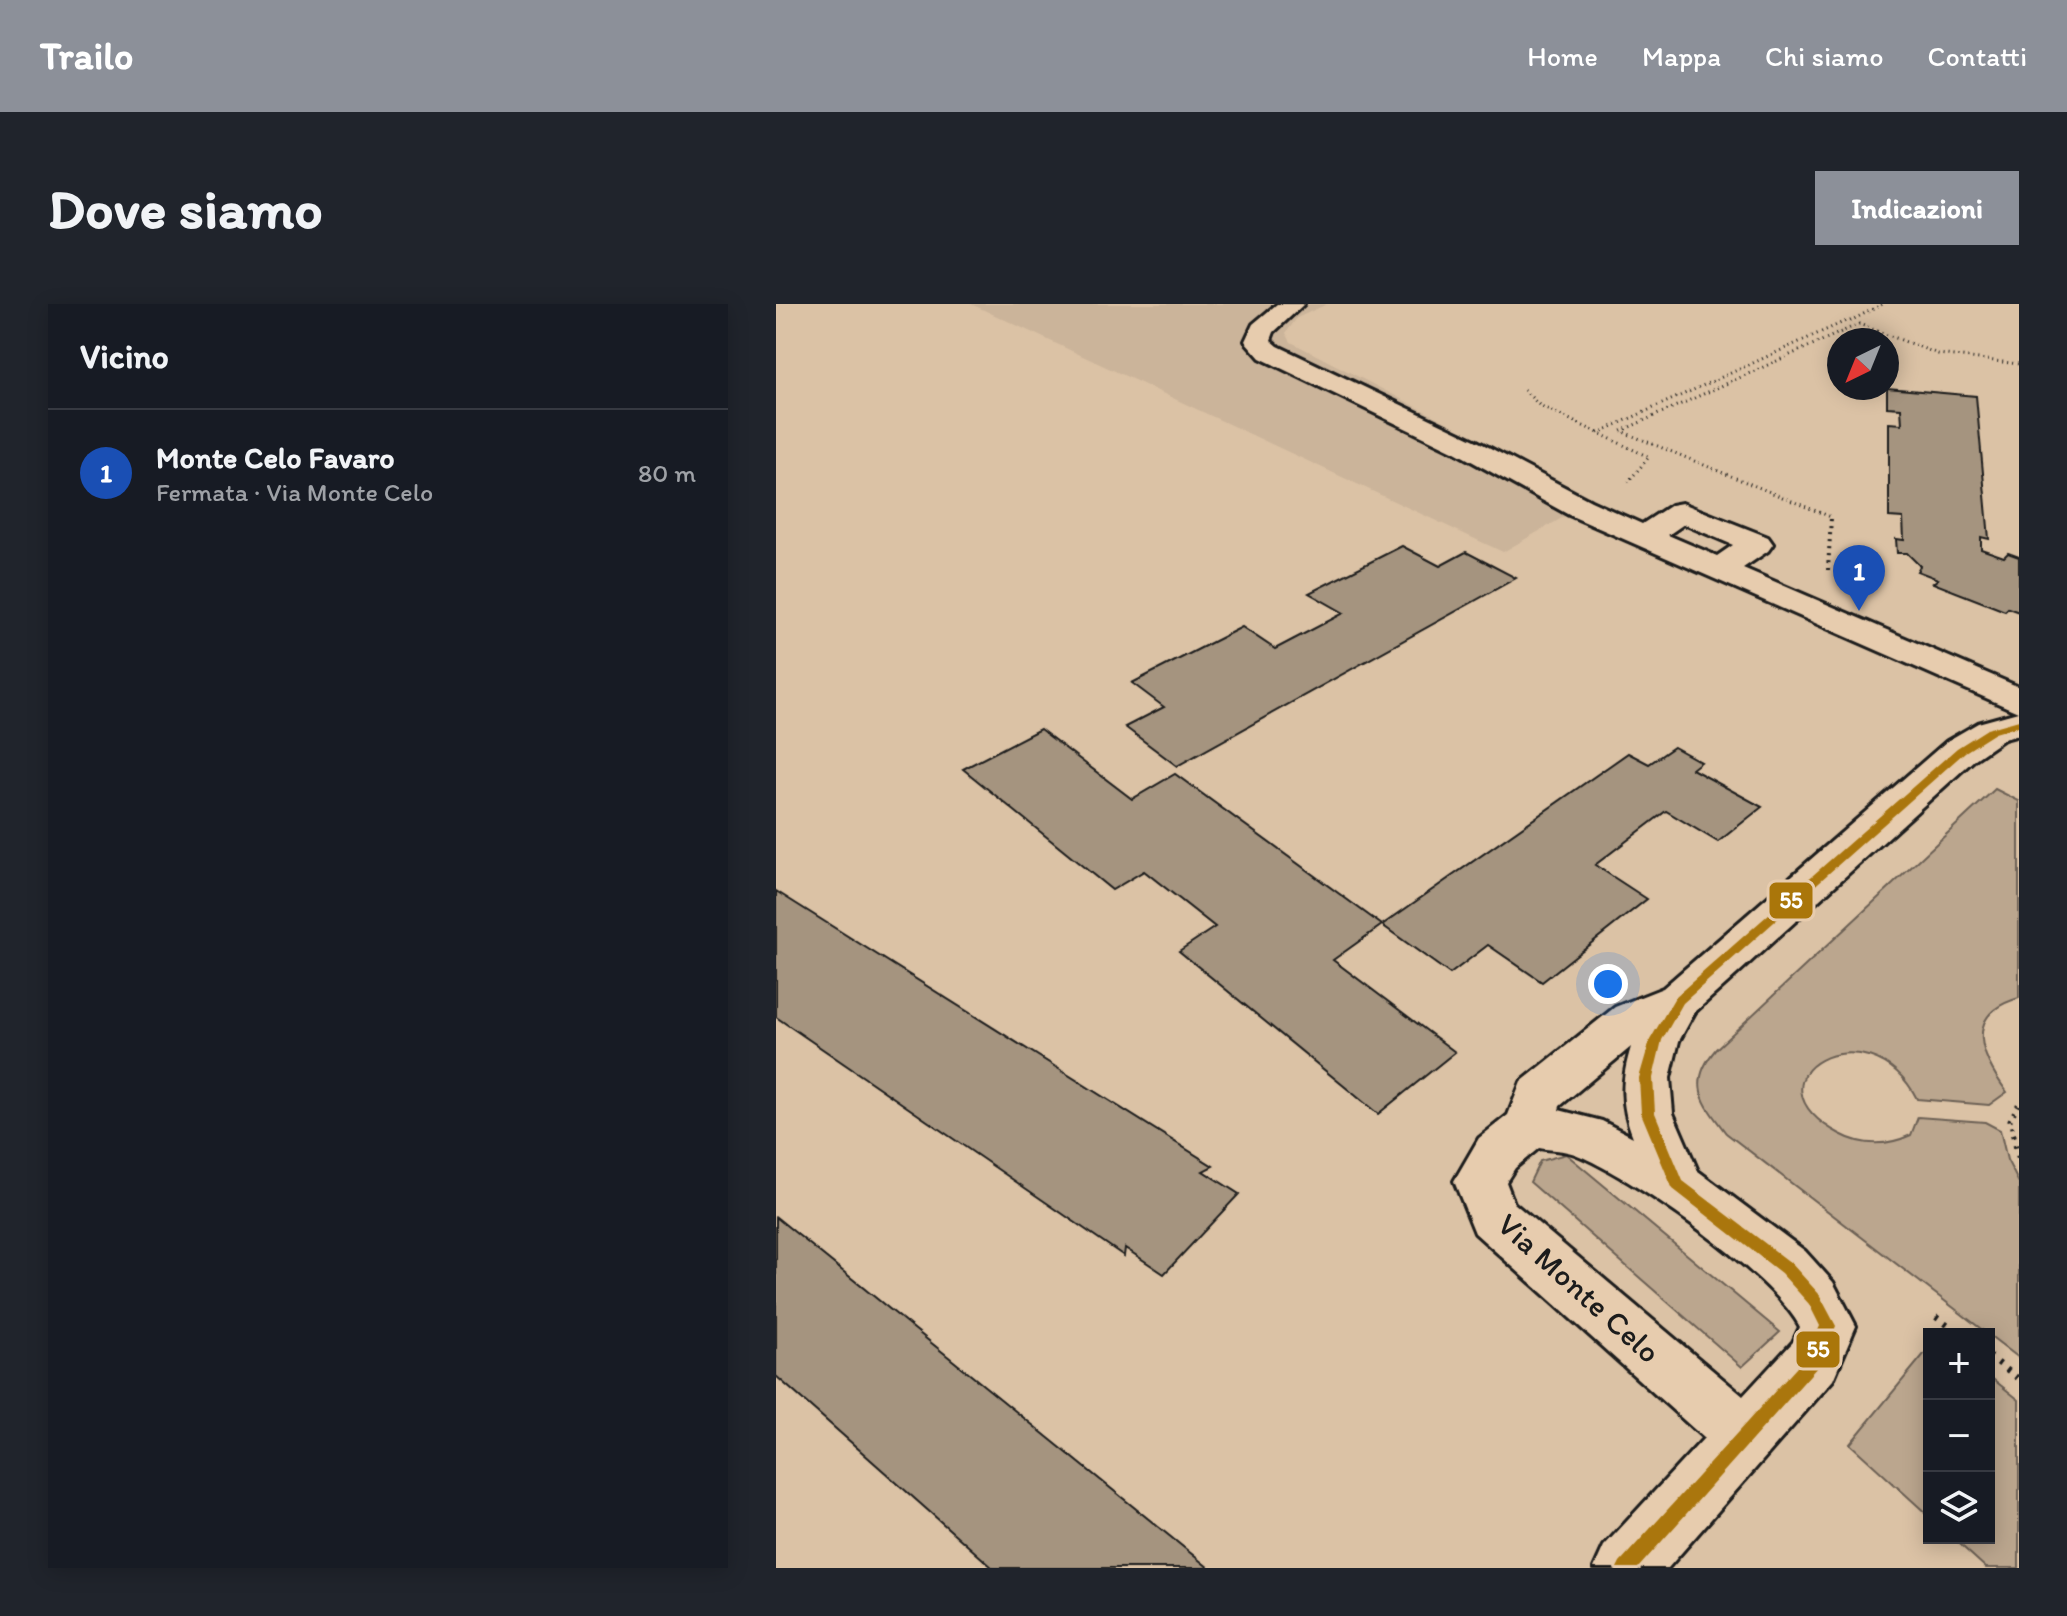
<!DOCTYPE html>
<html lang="it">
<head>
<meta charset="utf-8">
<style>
	body { margin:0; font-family:Itim,sans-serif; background:#20242c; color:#f1f3f6 }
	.controls { position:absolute; right:24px; bottom:24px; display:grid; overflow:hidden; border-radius:0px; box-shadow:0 4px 20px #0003 }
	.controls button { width:72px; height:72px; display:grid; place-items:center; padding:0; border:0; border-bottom:2px solid #363941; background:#171b24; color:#f1f3f6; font:40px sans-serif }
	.compass { position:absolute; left:1051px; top:24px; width:72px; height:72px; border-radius:50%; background:#171b24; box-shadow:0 4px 20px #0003; rotate:223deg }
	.you { position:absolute; left:832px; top:680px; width:28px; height:28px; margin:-20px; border:6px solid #fff; border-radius:50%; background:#1a73e8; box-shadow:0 0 0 12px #1a73e833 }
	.badge { display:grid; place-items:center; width:52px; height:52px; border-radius:50%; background:#8c9099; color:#fff; font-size:26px; font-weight:700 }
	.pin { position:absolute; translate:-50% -66px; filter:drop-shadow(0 2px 4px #0008) }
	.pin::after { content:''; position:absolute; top:42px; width:28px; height:24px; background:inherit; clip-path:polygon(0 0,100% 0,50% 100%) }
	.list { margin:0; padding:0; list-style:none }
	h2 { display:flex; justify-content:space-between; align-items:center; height:104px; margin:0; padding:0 32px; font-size:34px }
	h2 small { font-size:26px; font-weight:400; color:#9ea1a6 }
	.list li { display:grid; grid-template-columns:52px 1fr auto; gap:24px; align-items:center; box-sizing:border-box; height:128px; padding:0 32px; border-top:2px solid #363941 }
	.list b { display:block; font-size:30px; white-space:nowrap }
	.list p { margin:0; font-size:26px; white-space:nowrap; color:#9ea1a6 }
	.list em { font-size:26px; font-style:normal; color:#9ea1a6 }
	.icon { flex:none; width:44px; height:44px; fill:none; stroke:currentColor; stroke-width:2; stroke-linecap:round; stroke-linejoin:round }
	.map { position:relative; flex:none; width:1243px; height:1264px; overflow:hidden; border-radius:0px }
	header { display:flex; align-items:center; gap:48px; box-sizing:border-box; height:112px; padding:0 40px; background:#8c9099; color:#fff }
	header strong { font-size:38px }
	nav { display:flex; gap:44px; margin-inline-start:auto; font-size:28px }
	.intro { display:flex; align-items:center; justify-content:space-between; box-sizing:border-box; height:192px; padding:0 48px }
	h1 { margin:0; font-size:56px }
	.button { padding:20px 36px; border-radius:0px; background:#8c9099; color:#fff; font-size:28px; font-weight:700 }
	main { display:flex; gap:48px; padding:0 48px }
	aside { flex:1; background:#171b24; border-radius:0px; box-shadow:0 4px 20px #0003 }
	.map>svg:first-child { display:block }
</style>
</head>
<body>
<header>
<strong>Trailo</strong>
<nav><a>Home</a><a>Mappa</a><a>Chi siamo</a><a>Contatti</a></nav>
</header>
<div class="intro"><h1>Dove siamo</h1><a class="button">Indicazioni</a></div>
<main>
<aside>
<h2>Vicino<small></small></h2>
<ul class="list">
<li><span class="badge" style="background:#1a4fb4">1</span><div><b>Monte Celo Favaro</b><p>Fermata · Via Monte Celo</p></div><em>80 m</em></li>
</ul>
</aside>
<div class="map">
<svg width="1243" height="1264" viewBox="0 0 1243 1264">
	<rect width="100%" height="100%" fill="#dbc2a5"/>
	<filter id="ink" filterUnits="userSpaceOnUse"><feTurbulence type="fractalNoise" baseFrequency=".0125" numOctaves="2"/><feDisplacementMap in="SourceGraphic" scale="16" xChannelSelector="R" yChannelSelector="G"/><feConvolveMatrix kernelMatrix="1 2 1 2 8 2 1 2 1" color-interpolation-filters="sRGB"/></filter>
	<g filter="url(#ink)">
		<path fill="#cbb49a" d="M195,0H551L521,14L510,29L515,38L819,195L727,248Z"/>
		<path fill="#bba68e" stroke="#6c6155" stroke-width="2" d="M1219,485L1243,497V694C1186,710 1205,753 1231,788L1213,801L1141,795C1093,700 960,774 1064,830C1088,843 1111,842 1135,831L1142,813L1209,818L1224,826L1231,856L1243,879V1054L950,829C926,798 911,779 940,745Z
			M790,850L1004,1028L966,1063L754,878L764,857Z
			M1153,1044V1212L1074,1140Z
			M1213,1072L1243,1096V1264H1210L1177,1234H1213Z"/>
		<path fill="#a5947f" stroke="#1c1c1c" stroke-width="2" d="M1111,84L1200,92L1213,235L1205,233V245L1228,253L1232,249L1243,253V308L1232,304L1229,307L1157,279L1162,275L1141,267L1144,262L1131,249H1121L1120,235L1128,236L1127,214L1113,213V119L1126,120L1125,104L1111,103Z
			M626,242L664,262L690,248L740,274L401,462L349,423L388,403L356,379L466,323L499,345L568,309L533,289Z
			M264,425L356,495L399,470L606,621L557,656L679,748L602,810L403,647L439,623L368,567L336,586L187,465Z
			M898,443L925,458L916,465L986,503L942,538L890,507L819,561L871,595L766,678L712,641L674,670L606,621L852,449L873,460Z
			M0,587L437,862L427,867L463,890L388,970L349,944L348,952L0,713Z
			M0,913L433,1264H217L0,1072Z"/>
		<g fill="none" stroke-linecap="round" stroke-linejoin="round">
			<g stroke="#1c1c1c" stroke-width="6">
				<path id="minor" d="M501,0H528L498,28L495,36L502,42L699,136L815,197L866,220L895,201L906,199L992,233L997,240L992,247L967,264L1243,383V431L1228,435L1199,455L919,708L903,737L894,774L897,809L922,867L1029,947L1057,978L1080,1022L1057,1076L892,1264H818L828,1242L928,1134L699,929L678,877L703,834L732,811L745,778L839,703L887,684L1171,437L1202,419L1242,408L793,211L679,148L484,54L469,37L477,20ZM908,220L957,241L941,252L892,231ZM855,743C845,776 844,800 857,833L826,817L783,806L784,802ZM763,844C774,846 788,846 799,850C855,872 998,971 1024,1023L1017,1038L967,1092L738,899L730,878L739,864Z"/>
			</g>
			<path stroke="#1c1c1c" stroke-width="3" stroke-dasharray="1 4" stroke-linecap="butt" d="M1074,17L1107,0
				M748,86L763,101L873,153L852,178
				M822,129L1072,16
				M1055,216V213L845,127L1083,20L1162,50L1243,60"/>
			<path stroke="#1c1c1c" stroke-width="4" stroke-dasharray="2 5" stroke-linecap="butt" d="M1052,266L1055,214"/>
			<path stroke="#1c1c1c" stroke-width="5" stroke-dasharray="2 6" stroke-linecap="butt" d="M1238,832L1234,816L1243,799"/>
			<path stroke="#1c1c1c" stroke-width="6" stroke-dasharray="3 8" stroke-linecap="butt" d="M1237,830L1243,855
				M1160,1013L1184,1030
				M1213,1052L1243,1075"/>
			<use href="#minor" fill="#e7ccae" fill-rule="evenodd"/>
			<g stroke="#e7ccae" stroke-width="6">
				<path id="bus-1" d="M1243,416V422L1219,429L1189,448L907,699L886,736L877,774L879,809L907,877L1015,959L1043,990L1060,1022L1042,1062L862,1264H841L844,1258L1031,1052L1044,1022L1033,1000L1005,969L897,885L895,881L865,809L863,774L874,736L899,693L1181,444L1211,425Z"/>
			</g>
			<use href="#bus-1" fill="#aa760a" fill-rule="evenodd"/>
		</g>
	</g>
	<g text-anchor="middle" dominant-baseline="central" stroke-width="6" stroke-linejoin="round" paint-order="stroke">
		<g font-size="32" fill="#1c1c1c" stroke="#e7ccae">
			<text transform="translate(803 984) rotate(42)">Via Monte Celo</text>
		</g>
	</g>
	<g stroke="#e7ccae" stroke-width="3">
		<rect x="992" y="577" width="46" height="39" rx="8" fill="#aa760a"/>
		<rect x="1019" y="1026" width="46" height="39" rx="8" fill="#aa760a"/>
	</g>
	<g font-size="22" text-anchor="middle" font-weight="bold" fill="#fff">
		<text x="1015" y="604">55</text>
		<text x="1042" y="1053">55</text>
	</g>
</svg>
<div class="controls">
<button>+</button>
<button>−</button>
<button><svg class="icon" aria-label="layers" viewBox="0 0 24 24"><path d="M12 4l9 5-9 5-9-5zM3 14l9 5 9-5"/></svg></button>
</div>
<svg class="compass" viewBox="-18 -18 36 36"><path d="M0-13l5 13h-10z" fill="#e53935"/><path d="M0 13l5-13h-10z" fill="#9ea1a6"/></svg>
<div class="you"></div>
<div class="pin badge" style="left:1083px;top:307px;background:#1a4fb4">1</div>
</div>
</main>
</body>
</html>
